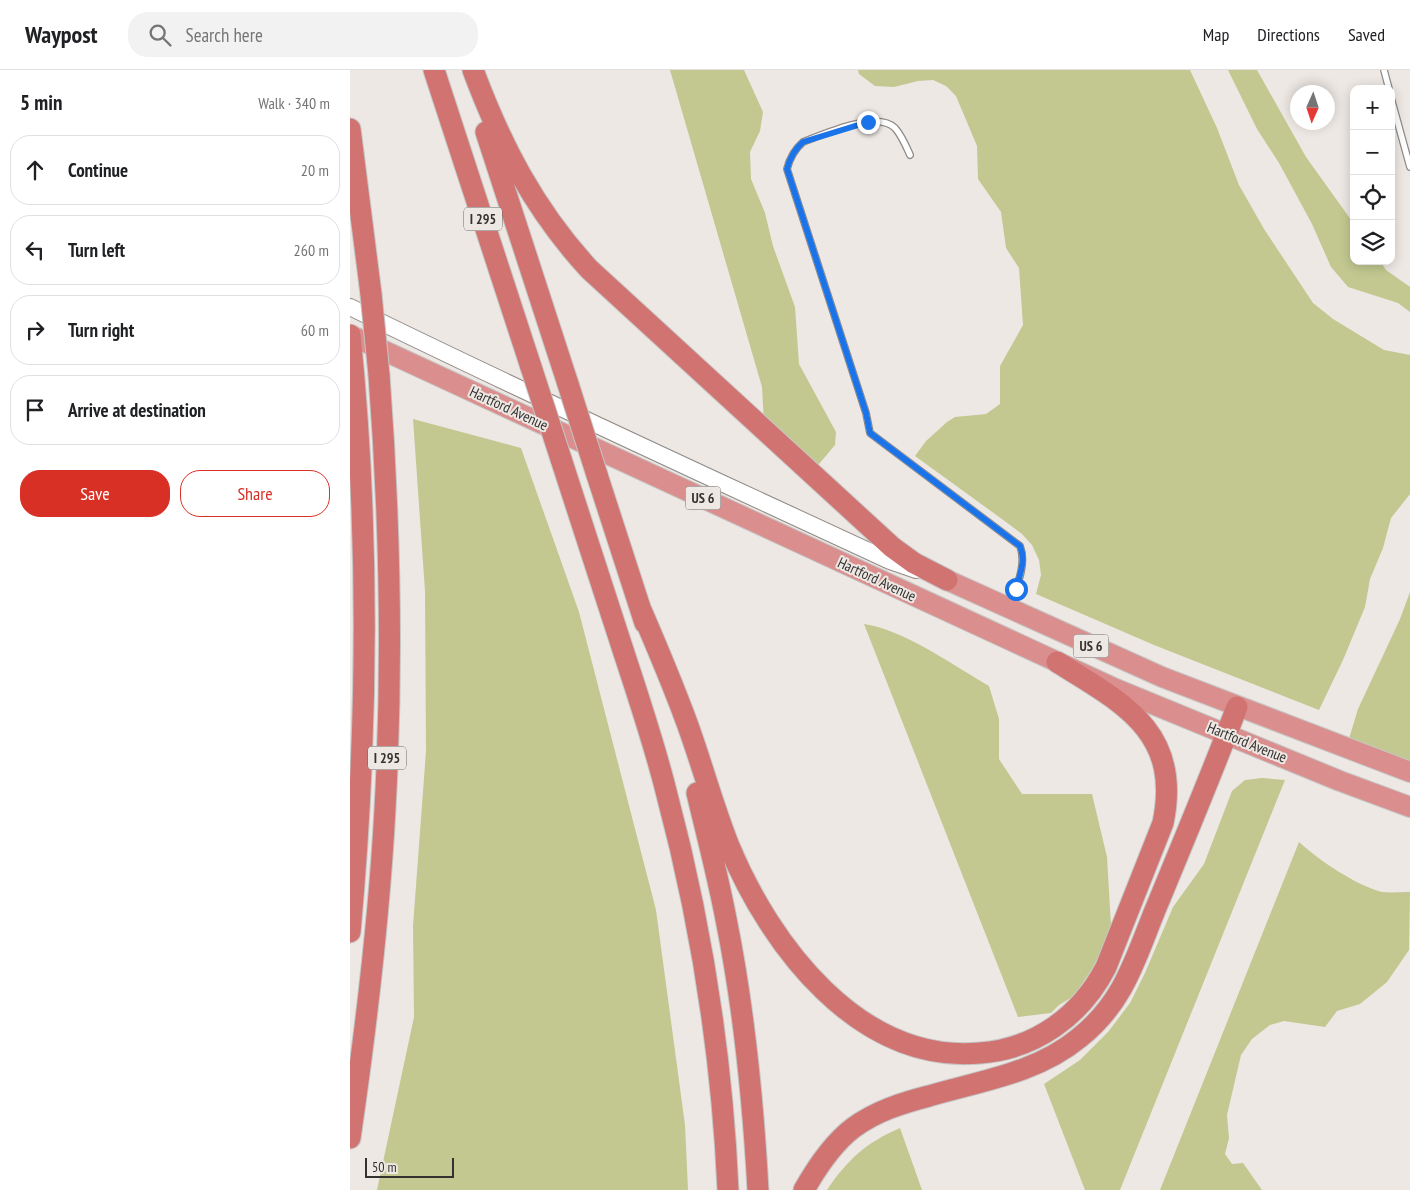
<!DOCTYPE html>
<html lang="en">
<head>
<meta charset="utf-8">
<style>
	body { margin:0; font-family:"PT Sans Narrow",sans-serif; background:#f2f2f2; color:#202124 }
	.controls { position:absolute; right:15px; top:15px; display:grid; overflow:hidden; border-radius:10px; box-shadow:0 2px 12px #0003 }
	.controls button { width:45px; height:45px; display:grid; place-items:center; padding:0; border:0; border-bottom:1px solid #e0e0e0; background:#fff; color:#202124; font:25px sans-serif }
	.compass { position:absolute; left:940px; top:15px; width:45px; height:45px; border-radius:50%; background:#fff; box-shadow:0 2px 12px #0003; rotate:183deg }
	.scale { position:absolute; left:15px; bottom:12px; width:89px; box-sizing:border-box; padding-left:5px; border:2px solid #343230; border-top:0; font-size:14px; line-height:18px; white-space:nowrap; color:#343230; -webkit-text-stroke:4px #eee8e4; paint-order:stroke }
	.stop { position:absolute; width:15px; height:15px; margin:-11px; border:4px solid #1a73e8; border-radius:50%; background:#fff }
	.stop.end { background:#1a73e8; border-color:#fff; box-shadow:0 1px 5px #0008 }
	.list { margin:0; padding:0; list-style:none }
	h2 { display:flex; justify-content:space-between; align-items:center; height:65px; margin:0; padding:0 20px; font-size:21px }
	h2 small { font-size:16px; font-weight:400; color:#757577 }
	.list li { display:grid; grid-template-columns:32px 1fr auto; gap:15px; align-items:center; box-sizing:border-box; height:70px; margin:0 10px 10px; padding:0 10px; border:1px solid #e0e0e0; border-radius:20px }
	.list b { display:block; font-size:19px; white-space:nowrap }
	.list em { font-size:16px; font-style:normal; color:#757577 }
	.actions { display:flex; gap:10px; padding:15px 20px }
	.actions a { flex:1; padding:11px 0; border:1px solid #d93025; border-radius:20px; text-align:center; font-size:18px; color:#d93025 }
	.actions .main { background:#d93025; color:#fff }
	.icon { flex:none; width:28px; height:28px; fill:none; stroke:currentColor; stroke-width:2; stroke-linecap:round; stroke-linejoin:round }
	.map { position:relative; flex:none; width:1060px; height:1120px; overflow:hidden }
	header { display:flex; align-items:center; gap:30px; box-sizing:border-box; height:70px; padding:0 25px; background:#fff; border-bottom:1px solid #e0e0e0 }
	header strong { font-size:24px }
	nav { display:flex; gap:28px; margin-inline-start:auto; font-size:18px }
	.search { width:350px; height:45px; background:#f2f2f2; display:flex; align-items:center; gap:12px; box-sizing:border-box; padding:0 18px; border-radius:20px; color:#757577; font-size:19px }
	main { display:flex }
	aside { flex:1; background:#fff }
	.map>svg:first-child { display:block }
</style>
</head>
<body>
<header>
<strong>Waypost</strong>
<div class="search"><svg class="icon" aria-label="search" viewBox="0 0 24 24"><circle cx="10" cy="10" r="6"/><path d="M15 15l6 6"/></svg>Search here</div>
<nav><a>Map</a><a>Directions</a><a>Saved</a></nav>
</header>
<main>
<aside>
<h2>5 min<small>Walk · 340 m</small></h2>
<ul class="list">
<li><svg class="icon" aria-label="ahead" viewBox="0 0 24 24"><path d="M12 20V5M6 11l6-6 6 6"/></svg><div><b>Continue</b></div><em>20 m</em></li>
<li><svg class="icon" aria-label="left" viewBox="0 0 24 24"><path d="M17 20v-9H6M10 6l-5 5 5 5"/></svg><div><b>Turn left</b></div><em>260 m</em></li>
<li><svg class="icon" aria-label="right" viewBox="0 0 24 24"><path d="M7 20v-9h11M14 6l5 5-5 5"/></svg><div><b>Turn right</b></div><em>60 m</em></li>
<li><svg class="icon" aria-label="arrive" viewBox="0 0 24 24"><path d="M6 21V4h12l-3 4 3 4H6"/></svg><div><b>Arrive at destination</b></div></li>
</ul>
<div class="actions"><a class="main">Save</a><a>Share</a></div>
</aside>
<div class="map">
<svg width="1060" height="1120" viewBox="0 0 1060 1120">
	<rect width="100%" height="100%" fill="#eee8e4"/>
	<path fill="#c2c890" d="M320,0H394L413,42L410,61L400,82L401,109L415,143L423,176L445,237L449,294L486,362L485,375L464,400L414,355L412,317Z
		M508,0H840L867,58L889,115L914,159L963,233L983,249L1034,280L1060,285V424L1041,448L1033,478L1020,509L1015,537L993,590L969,640L804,575L686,524L691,505L689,490L682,475L672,464L656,452L565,386L576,371L597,352L605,347L636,344L650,334V296L673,255L669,198L656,178L651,142L628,109L627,76L606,26L596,16L583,10L568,11L544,17L525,16L509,4Z
		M878,0H907L956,87L1004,154V191H1030L1036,200L1060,217V242L1048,233L998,217L981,197L962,154L929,93L907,59Z
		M63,349L171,378L229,542L306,840L335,1055L338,1120H27L64,947L63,856L76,681L75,521Z
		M1060,522V698L998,672L1008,639L1050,549Z
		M514,554C555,560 604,596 639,616L649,649V689L672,724H742L757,787L761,855L755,874L742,899L724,926L709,935L701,943L668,947Z
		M912,708L935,710L770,1120H735L694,1014L730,990L758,962L780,933L795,903L823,837L854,794L882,721L895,710Z
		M949,772C969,790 1005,815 1032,822C1041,823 1051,822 1060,822L1059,880L1037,912L1010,934L987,941L975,957L934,951L920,955L902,969L891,985L877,1045L879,1068L875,1084L882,1094L893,1093L912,1120H810Z
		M550,1058L572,1120H477C497,1090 517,1072 550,1058Z"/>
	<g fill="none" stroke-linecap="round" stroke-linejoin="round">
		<g stroke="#918b87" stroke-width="8">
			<path id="service" d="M1034,0L1039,19
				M1041,28L1060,97
				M560,85C556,76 552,66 545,58C527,40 474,64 453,72C445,79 440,87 437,99L516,343L520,363L670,476C677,494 667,516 660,534"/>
		</g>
		<g stroke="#918b87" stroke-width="18">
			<path id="secondary" d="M0,237C179,325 359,407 540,491L566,500"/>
		</g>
		<g stroke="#c6c6c5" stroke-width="22">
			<path id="trunk" d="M0,265L766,619L990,711L1060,737
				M597,510L812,607L1060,702"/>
		</g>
		<g stroke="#c6c6c5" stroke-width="23">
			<path id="motorway" d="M84,0L181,297
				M123,0C151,75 184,139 239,199L542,477L564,493L597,510
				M0,59L21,224
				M136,62L218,314
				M0,265C20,464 18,664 0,862
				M211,389C232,453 252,516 273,580C288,626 304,673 316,721C351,852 372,985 378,1120
				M247,405L295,553
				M291,540C307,577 323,615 337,653C352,694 363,736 379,776C420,875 509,994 630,983C685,979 731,946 756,897L813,753C832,662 773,633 707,592
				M347,723C357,765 368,807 376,849C394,938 403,1029 408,1120
				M0,1068C16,959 29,850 35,739C43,595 40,450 29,305
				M454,1120C467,1097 482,1074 503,1058C526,1041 552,1033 579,1026C630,1011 687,1003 729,968C776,931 786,885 808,833C835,768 862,703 887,637"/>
		</g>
		<use href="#service" stroke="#fff" stroke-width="5.5"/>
		<use href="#secondary" stroke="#fff" stroke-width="16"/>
		<use href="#trunk" stroke="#da8f8e" stroke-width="20"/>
		<use href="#motorway" stroke="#d07371" stroke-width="21"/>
		<g stroke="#c6c6c5" stroke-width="23" stroke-linecap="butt">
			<path id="motorway-bridge" d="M21,224L29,305
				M181,297L211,389
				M218,314L247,405"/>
		</g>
		<use href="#motorway-bridge" stroke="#d07371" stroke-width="21"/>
	</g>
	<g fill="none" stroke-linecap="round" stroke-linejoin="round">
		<path stroke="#1a73e8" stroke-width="6" d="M518,52L453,72C445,79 440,87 437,99L516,343L520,363L670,476C676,490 670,505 666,519"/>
	</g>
	<g text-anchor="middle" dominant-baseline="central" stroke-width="4" stroke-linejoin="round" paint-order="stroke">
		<g fill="#eee8e4" stroke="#6c6966" stroke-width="1">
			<rect x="114" y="137.5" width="38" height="23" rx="4"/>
			<rect x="335.5" y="416.5" width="35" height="23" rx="4"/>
			<rect x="723.5" y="564.5" width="35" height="23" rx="4"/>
			<rect x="18" y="676.5" width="38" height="23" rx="4"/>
		</g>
		<g font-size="14" font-weight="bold" fill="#343230">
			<text x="133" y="149">I 295</text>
			<text x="353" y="428">US 6</text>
			<text x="741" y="576">US 6</text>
			<text x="37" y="688">I 295</text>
		</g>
		<g font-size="15" fill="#343230" stroke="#eee8e4">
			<text transform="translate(159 338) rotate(25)">Hartford Avenue</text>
			<text transform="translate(527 509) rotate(25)">Hartford Avenue</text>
			<text transform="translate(897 672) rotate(22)">Hartford Avenue</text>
		</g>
	</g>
</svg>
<div class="controls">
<button>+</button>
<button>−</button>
<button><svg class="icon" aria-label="locate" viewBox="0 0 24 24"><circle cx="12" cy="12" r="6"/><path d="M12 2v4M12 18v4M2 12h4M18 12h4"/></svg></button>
<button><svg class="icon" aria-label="layers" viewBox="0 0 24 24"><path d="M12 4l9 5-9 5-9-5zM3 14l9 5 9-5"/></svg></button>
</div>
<svg class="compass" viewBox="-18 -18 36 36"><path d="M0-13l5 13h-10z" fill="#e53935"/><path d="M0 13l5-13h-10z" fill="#757577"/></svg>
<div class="scale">50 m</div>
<div class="stop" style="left:666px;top:519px"></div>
<div class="stop end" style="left:518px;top:52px"></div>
</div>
</main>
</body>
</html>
